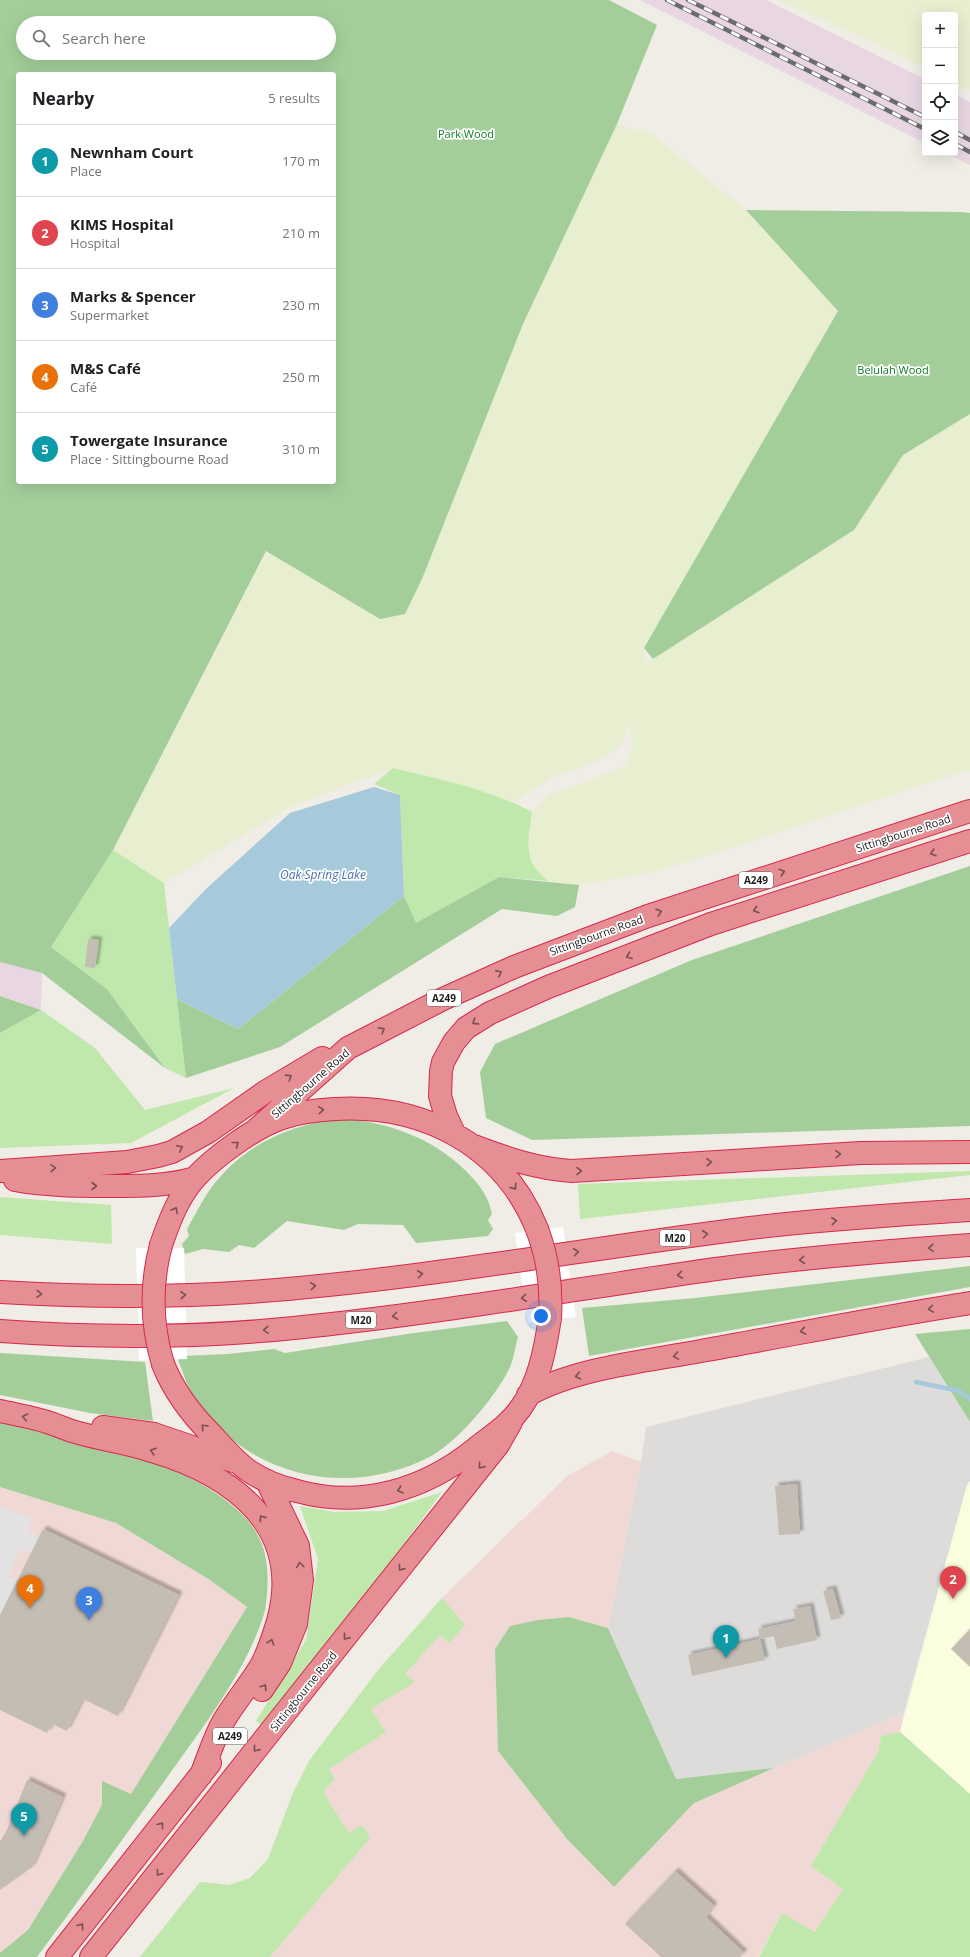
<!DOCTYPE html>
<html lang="en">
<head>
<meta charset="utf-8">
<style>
	body { margin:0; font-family:"Open Sans",sans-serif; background:#f2f2f2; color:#202124 }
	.controls { position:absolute; right:12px; top:12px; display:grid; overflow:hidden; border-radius:4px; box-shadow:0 4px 16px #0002 }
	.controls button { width:36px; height:36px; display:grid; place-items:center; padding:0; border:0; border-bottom:1px solid #e0e0e0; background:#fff; color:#202124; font:20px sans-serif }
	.you { position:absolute; left:541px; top:1316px; width:14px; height:14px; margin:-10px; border:3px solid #fff; border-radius:50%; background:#1a73e8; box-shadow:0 0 0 6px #1a73e833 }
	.badge { display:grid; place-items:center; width:26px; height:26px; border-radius:50%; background:#c91e04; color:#fff; font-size:13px; font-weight:700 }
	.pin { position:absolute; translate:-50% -33px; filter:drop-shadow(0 1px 2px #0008) }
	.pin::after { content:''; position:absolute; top:21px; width:14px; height:12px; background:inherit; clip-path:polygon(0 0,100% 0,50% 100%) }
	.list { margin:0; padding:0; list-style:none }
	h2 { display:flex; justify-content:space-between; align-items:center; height:52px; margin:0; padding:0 16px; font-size:17px }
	h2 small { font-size:13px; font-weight:400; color:#757577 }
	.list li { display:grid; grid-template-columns:26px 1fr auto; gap:12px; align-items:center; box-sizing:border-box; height:72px; padding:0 16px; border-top:1px solid #e0e0e0 }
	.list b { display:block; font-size:15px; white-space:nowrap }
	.list p { margin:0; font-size:13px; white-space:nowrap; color:#757577 }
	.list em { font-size:13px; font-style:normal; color:#757577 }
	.icon { flex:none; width:22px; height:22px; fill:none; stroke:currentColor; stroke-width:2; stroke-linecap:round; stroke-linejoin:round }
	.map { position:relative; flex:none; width:970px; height:1957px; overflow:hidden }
	.search { position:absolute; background:#fff; box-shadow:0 4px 16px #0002; left:16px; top:16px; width:320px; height:44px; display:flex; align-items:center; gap:10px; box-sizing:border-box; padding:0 14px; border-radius:22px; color:#757577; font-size:15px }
	.panel { position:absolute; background:#fff; box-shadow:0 4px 16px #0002; left:16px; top:72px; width:320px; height:412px; border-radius:4px }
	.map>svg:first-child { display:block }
</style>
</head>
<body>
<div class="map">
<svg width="970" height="1957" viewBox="0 0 970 1957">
	<defs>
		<filter id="shadow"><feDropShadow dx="3.5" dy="-3.5" stdDeviation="1" flood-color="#0004"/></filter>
	</defs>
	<rect width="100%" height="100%" fill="#efede5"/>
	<path fill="#dddcdb" d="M929,1357L970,1422V1481L967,1485L904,1713L774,1768L676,1779L608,1628L641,1462L646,1427Z"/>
	<path fill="#f0d9d4" d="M612,1451L641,1462L608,1628L569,1617L510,1626L495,1649L498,1751L567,1839L614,1887L694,1802L904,1713L900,1732L881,1736L878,1752L812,1865L844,1889L815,1932L782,1913L758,1957H140L200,1882L229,1885L250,1878L268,1859L293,1793L309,1761L379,1669L442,1598L567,1476Z
		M0,1487L116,1523L210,1580L247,1607L131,1794L19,1957H0Z"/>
	<path fill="#e8d7e3" d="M640,0H766L925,79V143Z
		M955,94L970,102V165L946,153H955Z
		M0,962L42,973L41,1010L0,996Z"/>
	<path fill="#fafedf" d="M970,1481V1794L900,1732L967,1485Z"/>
	<path fill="#e8eed0" d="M778,0H970V90L955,83V15H925V68L856,34Z
		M617,124L652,134L746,210L838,311L644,648L645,664L854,530L903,455L970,414V770L658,871L579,885L548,881L536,872L528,848L532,812L548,795L624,767L634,745L628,723L623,742L607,757L551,778L514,802L439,779L393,768L292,806L164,883L113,850L267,551L380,619L405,614L422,579L523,324Z"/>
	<path fill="#c1e8ac" d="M393,768C439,779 491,790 532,812C528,841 522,861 548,881L499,877L416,924L404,896L400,795L374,784Z
		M113,850L164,883L186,1078L165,1068L107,989L51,947Z
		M41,1010L95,1048L145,1110L234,1088L131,1143L0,1148V1033Z
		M970,1171V1175L580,1219L578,1184Z
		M0,1197L111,1205L112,1244L0,1235Z
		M442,1492L355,1610L261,1725L256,1721L306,1640L318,1559L300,1506L335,1512L383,1511Z
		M442,1598L465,1625L449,1643L440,1635L405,1674L415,1682L371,1709L386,1732L329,1769L335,1779L323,1792L349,1833L362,1825L370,1838L270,1957H140L200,1882L229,1885L250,1878L268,1859L293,1793L309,1761L379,1669Z
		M900,1732L970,1794V1957H759L782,1913L815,1932L843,1889L811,1866L878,1752L881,1736Z"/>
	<path fill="#a3ce9a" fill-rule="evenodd" d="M0,0H609L657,25L617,124L523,324L422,579L405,614L380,619L266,551L113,850L51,947L107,989L165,1068L42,973L0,962ZM23,23H329V53H23ZM18,74H334V482H18Z
		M746,210L961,212L970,213V414L903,455L854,530L653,659L644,648L838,311Z
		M970,866V1126L532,1140L486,1118L480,1072L495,1044L692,960Z
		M499,877L579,885L575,907L557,916L502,909L280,1047L186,1078L177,999L238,1029L404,896L416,923Z
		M0,996L41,1010L0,1033Z
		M340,1118C387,1122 431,1137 465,1170C479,1184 488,1195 492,1214L488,1220L493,1229L488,1236L416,1243L403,1225L358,1224L344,1230L287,1221L254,1248L239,1245L229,1252L203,1249L185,1254L182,1244L189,1236L187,1229C197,1212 206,1192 220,1177C252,1141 293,1125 340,1118Z
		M970,1266V1287L589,1356L582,1308L695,1298Z
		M507,1321L518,1337C515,1347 514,1358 510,1367C498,1394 459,1440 433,1455C349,1501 243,1477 192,1394C186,1384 183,1371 178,1360L184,1356L227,1354L274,1349L285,1353L407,1334Z
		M970,1329V1422L915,1334Z
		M0,1353L145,1362L153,1421L90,1413L0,1395Z
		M0,1422C77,1440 195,1459 248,1521C267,1543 269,1568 267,1595C266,1601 266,1608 264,1614C245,1674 202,1728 166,1779C123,1838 81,1898 37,1957H0V1953L28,1930L83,1841L102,1805V1781L131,1794L247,1607L210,1580L116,1523L0,1487Z
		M569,1617L608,1628L676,1779L774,1768L694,1803L614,1887L567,1839L498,1751L495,1649L510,1626L538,1620Z"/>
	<path fill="#e2e2e2" d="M0,1507L32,1518L28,1531L39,1536L30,1554L20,1549L8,1576L18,1581L0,1617Z"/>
	<path fill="#a6c9dc" d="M374,787L400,795L404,896L238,1029L177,999L169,928L206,889L290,813Z"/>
	<path fill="#fff" d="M563,1227L576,1317L528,1323L515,1233Z
		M136,1248H184L187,1359L139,1360Z"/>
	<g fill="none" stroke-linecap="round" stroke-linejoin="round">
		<path stroke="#a6c9dc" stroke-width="4.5" d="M916,1382L959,1391L970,1399"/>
	</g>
	<path fill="#c4bdb4" filter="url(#shadow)" d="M88,939L99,940L95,968L85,967Z
		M797,1484L800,1534L779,1535L775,1486Z
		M43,1529L179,1595L118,1716L83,1699L67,1731L52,1724L47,1733L0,1710V1615Z
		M833,1589L841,1618L831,1620L823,1591Z
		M810,1606L817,1640L777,1649L774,1636L760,1639L758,1629L796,1621L793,1609Z
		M970,1629V1667L951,1649Z
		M760,1639L765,1660L692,1676L688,1655Z
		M27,1780L63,1797L32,1867L0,1890V1841L6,1832Z
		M675,1871L714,1906L706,1917L744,1953L740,1957H661L625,1924Z"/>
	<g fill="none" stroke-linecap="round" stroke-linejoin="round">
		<g stroke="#d7284d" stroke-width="24">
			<path id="highway" d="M257,1129L348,1048L443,999L514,967L648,916L970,811
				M454,1133L446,1116L440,1096L441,1071L443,1062L454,1042L466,1028L490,1013L548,987L711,924L970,841
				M474,1146C506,1158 537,1169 572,1171L860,1153L970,1152
				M0,1171L127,1162L158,1156L172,1152L208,1132L265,1092L322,1058
				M15,1180C47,1186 81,1186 113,1186C141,1186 168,1186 195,1178
				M161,1245C169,1222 178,1197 195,1178C214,1157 255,1127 282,1118C299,1112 317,1110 335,1109C424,1104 503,1145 537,1229
				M0,1292C83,1297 166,1298 250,1292C418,1280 583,1249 750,1228C823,1219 897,1215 970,1210
				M0,1331C97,1338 197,1338 294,1328C435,1314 575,1289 716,1269C800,1258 885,1251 970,1245
				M163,1364C174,1392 191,1414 212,1435C224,1448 236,1462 249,1471C264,1481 280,1487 297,1491C360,1509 424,1490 475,1449C491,1436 508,1426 520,1409C539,1383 545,1350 550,1318
				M528,1395C575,1368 648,1361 701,1351C791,1335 880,1317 970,1303
				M0,1411C17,1415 34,1417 50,1423C60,1426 69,1431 79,1433C103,1440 128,1443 152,1451C233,1475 304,1527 278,1621C273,1637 268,1655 259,1669C248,1687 234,1703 223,1722C214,1738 208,1758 201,1775
				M103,1427L154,1434L233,1461
				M262,1690L280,1663L296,1624L302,1580L298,1546L267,1481
				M57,1957L210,1763
				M91,1957L498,1445L511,1422"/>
		</g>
		<use href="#highway" stroke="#e58e93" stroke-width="22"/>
		<g stroke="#6c6c6c" stroke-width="4.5">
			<path id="rail" d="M667,0L925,129
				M688,0L925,117
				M955,132L970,140
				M955,144L970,152"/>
		</g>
		<use href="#rail" stroke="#fff" stroke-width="3" stroke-dasharray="9" stroke-linecap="butt"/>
		<g stroke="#d7284d" stroke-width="24" stroke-linecap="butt">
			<path id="highway-bridge" d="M537,1229C548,1258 552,1287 550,1318
				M161,1245C150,1286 151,1324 163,1364"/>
		</g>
		<use href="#highway-bridge" stroke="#e58e93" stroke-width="22"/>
	</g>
	<defs><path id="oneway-chevron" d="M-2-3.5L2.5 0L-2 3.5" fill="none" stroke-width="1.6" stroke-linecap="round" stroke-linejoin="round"/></defs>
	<g stroke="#785053">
		<use href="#oneway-chevron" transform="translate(933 853) rotate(162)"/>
		<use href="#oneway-chevron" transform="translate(782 872) rotate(-18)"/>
		<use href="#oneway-chevron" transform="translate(756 910) rotate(162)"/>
		<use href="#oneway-chevron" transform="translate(659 912) rotate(-19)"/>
		<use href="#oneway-chevron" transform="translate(629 956) rotate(159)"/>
		<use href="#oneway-chevron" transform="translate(499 973) rotate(-24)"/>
		<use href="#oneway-chevron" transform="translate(475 1022) rotate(147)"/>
		<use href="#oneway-chevron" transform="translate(382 1030) rotate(-29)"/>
		<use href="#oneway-chevron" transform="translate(289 1077) rotate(-32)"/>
		<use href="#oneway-chevron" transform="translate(321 1110) rotate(-5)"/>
		<use href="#oneway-chevron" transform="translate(236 1144) rotate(-38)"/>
		<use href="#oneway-chevron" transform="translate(180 1148) rotate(-26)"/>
		<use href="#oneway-chevron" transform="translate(838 1154) rotate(-3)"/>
		<use href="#oneway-chevron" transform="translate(709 1162) rotate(-4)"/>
		<use href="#oneway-chevron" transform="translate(53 1168) rotate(-3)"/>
		<use href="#oneway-chevron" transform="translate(579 1171) rotate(-1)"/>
		<use href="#oneway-chevron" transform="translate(94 1186)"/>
		<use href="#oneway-chevron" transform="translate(514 1187) rotate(55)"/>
		<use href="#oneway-chevron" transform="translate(175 1210) rotate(-63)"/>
		<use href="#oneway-chevron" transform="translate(834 1221) rotate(-5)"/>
		<use href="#oneway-chevron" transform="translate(705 1234) rotate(-7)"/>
		<use href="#oneway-chevron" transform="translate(931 1248) rotate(176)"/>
		<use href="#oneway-chevron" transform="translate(576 1252) rotate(-8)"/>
		<use href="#oneway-chevron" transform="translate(802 1260) rotate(174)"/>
		<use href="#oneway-chevron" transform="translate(420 1274) rotate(-7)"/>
		<use href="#oneway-chevron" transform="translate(680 1275) rotate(172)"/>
		<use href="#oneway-chevron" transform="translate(313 1286) rotate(-5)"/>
		<use href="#oneway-chevron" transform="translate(39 1294) rotate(3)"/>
		<use href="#oneway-chevron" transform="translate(183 1295) rotate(-2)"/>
		<use href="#oneway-chevron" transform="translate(524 1298) rotate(172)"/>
		<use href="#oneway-chevron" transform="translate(931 1309) rotate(171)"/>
		<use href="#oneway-chevron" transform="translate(395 1316) rotate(173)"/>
		<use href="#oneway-chevron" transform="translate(266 1330) rotate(176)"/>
		<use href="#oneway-chevron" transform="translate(803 1331) rotate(169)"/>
		<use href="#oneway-chevron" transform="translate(676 1356) rotate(170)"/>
		<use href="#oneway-chevron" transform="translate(578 1376) rotate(167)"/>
		<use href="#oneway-chevron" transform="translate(25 1417) rotate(-167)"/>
		<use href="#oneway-chevron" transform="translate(204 1427) rotate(-133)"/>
		<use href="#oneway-chevron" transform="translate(153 1451) rotate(-163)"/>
		<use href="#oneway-chevron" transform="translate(481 1466) rotate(129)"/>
		<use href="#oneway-chevron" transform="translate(400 1490) rotate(163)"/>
		<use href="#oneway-chevron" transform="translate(262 1518) rotate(-125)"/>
		<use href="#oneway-chevron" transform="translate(300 1565) rotate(-97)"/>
		<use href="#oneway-chevron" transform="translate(401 1568) rotate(129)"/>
		<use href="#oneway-chevron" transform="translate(346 1637) rotate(129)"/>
		<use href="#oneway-chevron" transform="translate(271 1642) rotate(-71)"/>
		<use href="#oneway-chevron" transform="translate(264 1687) rotate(-56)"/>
		<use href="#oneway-chevron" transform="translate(256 1749) rotate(129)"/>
		<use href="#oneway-chevron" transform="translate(161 1825) rotate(-52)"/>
		<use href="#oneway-chevron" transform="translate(159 1873) rotate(128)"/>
		<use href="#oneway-chevron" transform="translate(81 1926) rotate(-52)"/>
	</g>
	<g text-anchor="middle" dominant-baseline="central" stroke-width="3.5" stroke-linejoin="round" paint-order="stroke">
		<g fill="#fff" stroke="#626262" stroke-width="1">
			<rect x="739" y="872" width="34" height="16" rx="3"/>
			<rect x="427" y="990" width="34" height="16" rx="3"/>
			<rect x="660" y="1230" width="30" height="16" rx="3"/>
			<rect x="346" y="1312" width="30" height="16" rx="3"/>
			<rect x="213" y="1728" width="34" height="16" rx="3"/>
		</g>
		<g font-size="10" font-weight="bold" fill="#1e1e1e">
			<text x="756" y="880">A249</text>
			<text x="444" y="998">A249</text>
			<text x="675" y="1238">M20</text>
			<text x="361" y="1320">M20</text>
			<text x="230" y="1736">A249</text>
		</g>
		<g font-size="11" fill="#0e7b25" stroke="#fff">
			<text x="466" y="133">Park Wood</text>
			<text x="893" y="369">Belulah Wood</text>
		</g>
		<g font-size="11" fill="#1e1e1e" stroke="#fff">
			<text transform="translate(903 833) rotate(-18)">Sittingbourne Road</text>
			<text transform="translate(596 935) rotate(-20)">Sittingbourne Road</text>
			<text transform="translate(310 1083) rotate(-41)">Sittingbourne Road</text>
			<text transform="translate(303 1691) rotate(-51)">Sittingbourne Road</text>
		</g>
		<g font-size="12" font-style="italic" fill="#4d70ac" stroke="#fff">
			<text x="323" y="874">Oak Spring Lake</text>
		</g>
	</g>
</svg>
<div class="controls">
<button>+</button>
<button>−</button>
<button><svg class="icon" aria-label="locate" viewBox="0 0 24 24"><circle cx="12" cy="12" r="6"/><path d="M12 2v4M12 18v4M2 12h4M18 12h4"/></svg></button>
<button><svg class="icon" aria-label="layers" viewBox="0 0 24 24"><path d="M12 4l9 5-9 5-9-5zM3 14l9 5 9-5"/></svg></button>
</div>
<div class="you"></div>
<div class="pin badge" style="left:726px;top:1658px;background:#0f9aa8">1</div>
<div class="pin badge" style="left:953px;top:1599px;background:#e0444e">2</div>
<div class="pin badge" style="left:89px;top:1620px;background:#3f7fe0">3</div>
<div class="pin badge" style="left:30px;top:1608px;background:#e8710a">4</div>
<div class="pin badge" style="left:24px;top:1836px;background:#0f9aa8">5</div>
<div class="search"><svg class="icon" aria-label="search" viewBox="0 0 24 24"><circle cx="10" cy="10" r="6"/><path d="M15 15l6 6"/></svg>Search here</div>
<section class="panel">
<h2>Nearby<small>5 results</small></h2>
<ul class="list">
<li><span class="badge" style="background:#0f9aa8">1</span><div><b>Newnham Court</b><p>Place</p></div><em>170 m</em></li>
<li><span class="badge" style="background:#e0444e">2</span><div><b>KIMS Hospital</b><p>Hospital</p></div><em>210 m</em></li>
<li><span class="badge" style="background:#3f7fe0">3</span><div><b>Marks &amp; Spencer</b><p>Supermarket</p></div><em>230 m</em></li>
<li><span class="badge" style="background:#e8710a">4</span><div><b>M&amp;S Café</b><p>Café</p></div><em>250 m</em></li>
<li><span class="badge" style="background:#0f9aa8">5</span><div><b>Towergate Insurance</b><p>Place · Sittingbourne Road</p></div><em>310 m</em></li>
</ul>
</section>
</div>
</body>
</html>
